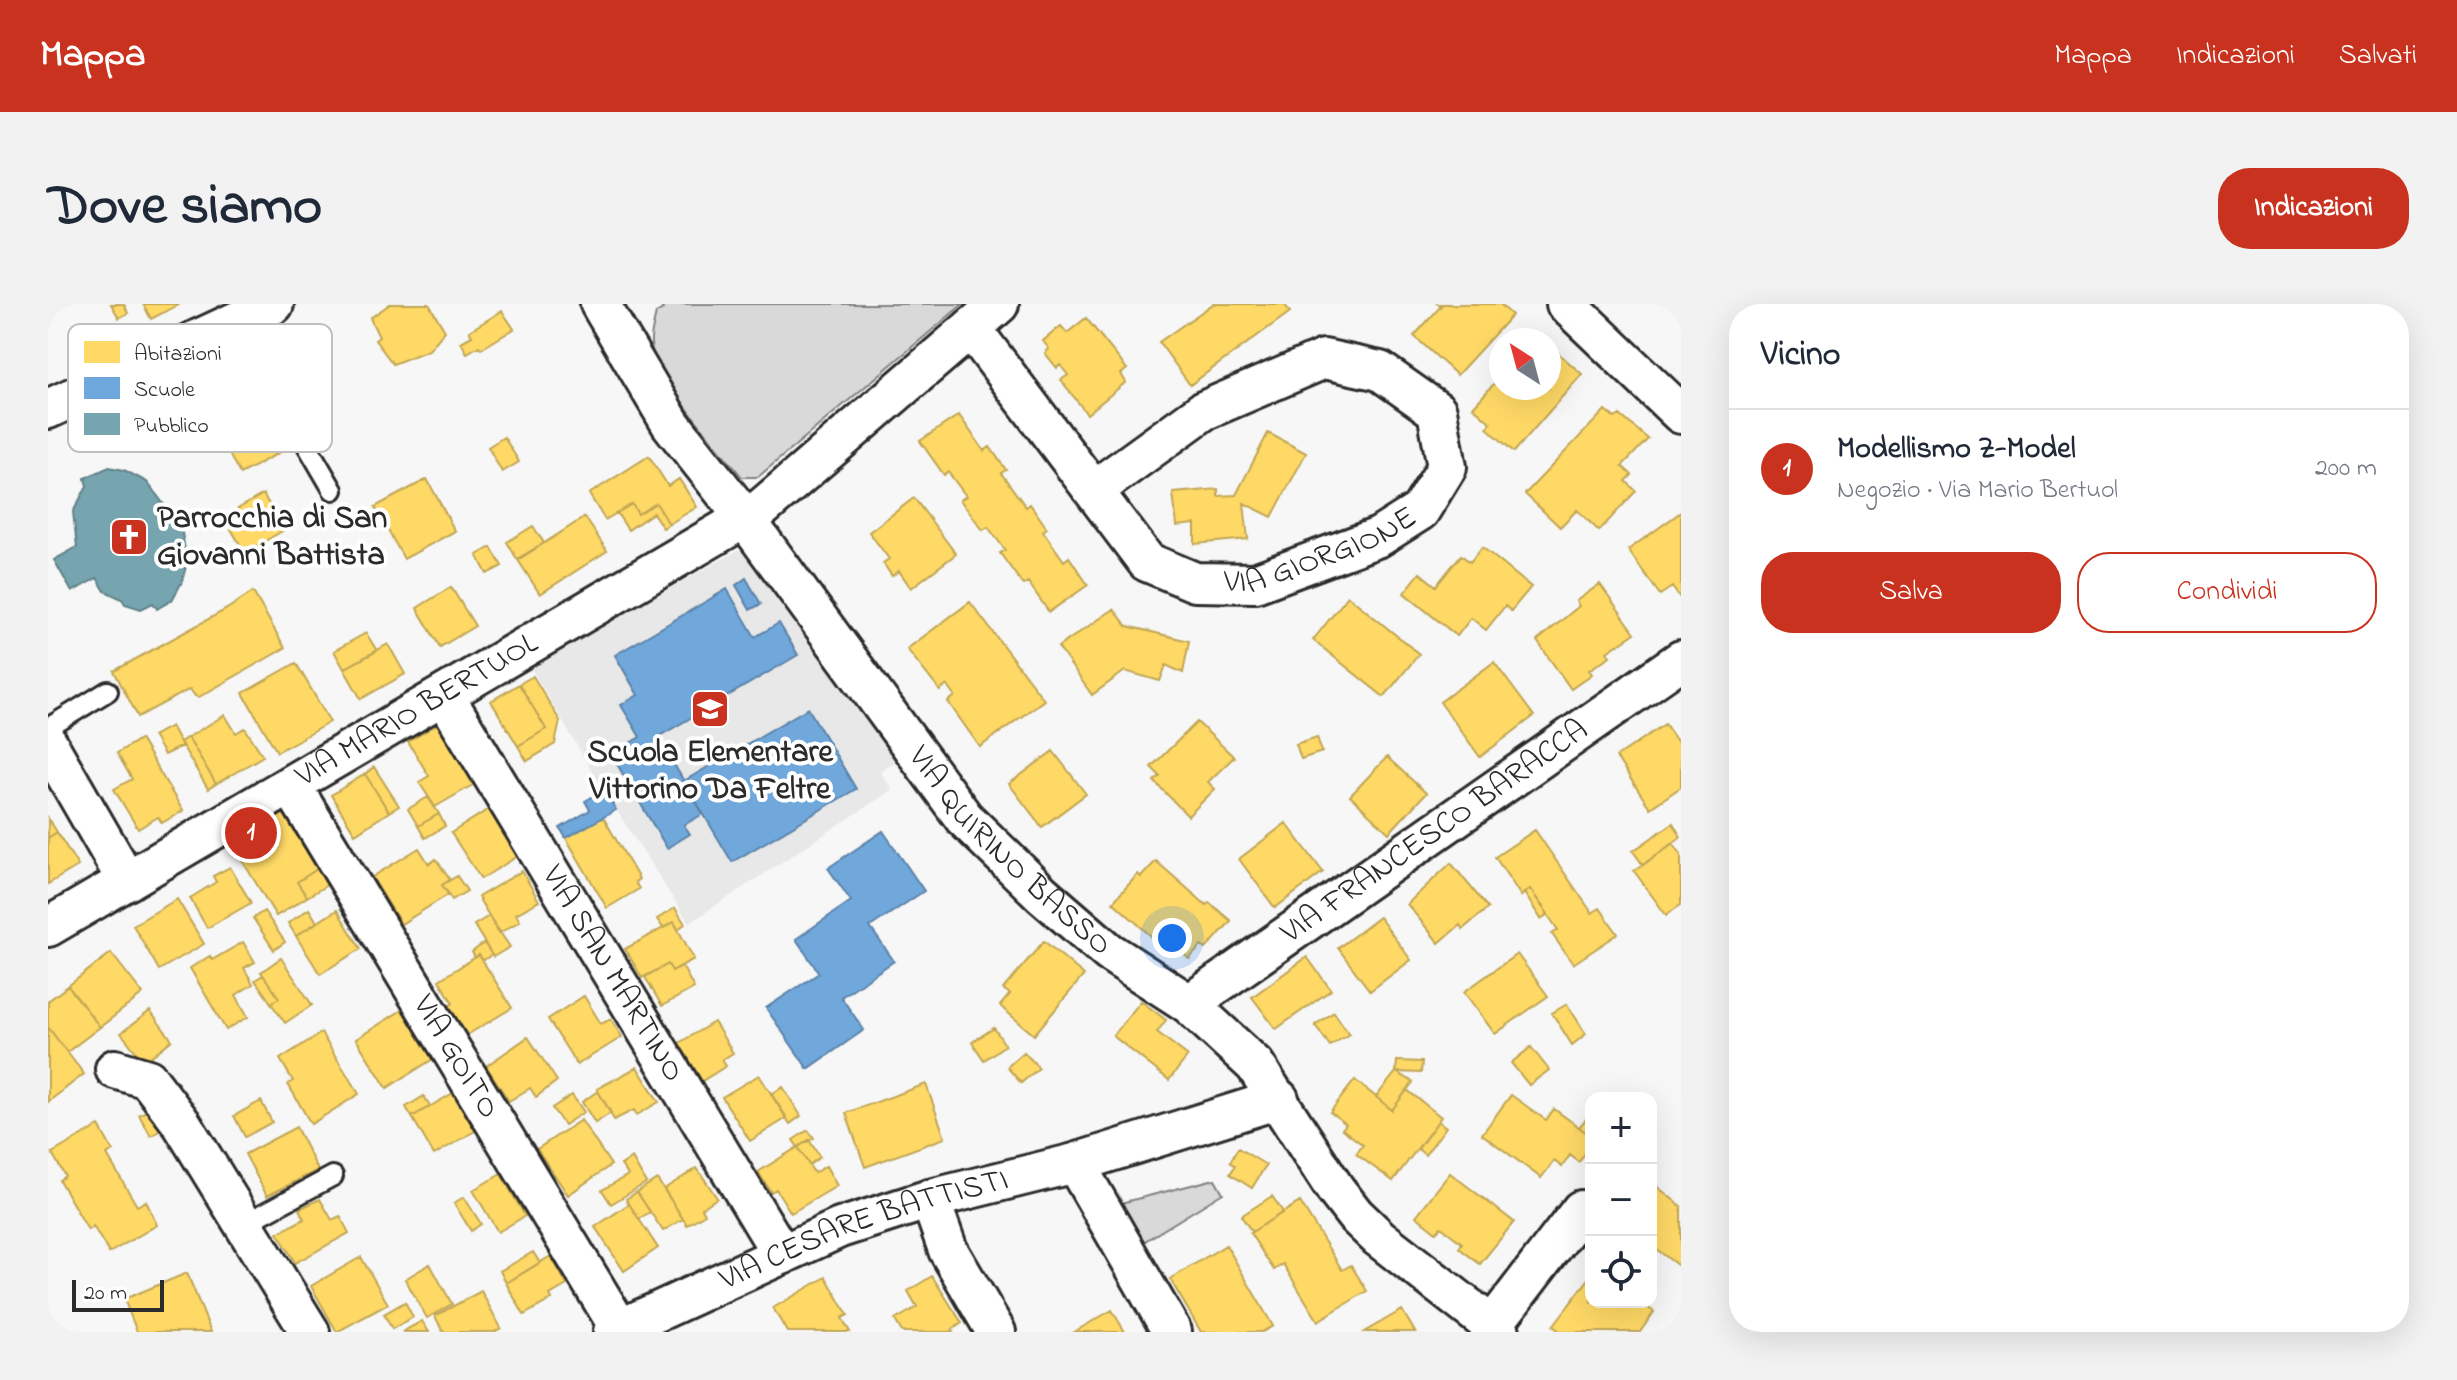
<!DOCTYPE html>
<html lang="it">
<head>
<meta charset="utf-8">
<style>
	body { margin:0; font-family:"Indie Flower",sans-serif; background:#f2f2f3; color:#1f2937 }
	.controls { position:absolute; right:24px; bottom:24px; display:grid; overflow:hidden; border-radius:16px; box-shadow:0 8px 32px #0002 }
	.controls button { width:72px; height:72px; display:grid; place-items:center; padding:0; border:0; border-bottom:2px solid #e0e1e3; background:#fff; color:#1f2937; font:40px sans-serif }
	.compass { position:absolute; left:1441px; top:24px; width:72px; height:72px; border-radius:50%; background:#fff; box-shadow:0 8px 32px #0002; rotate:324deg }
	.scale { position:absolute; left:24px; bottom:20px; width:92px; box-sizing:border-box; padding-left:8px; border:4px solid #2b2b2b; border-top:0; font-size:22px; line-height:28px; white-space:nowrap; color:#2b2b2b; -webkit-text-stroke:6px #fff; paint-order:stroke }
	.you { position:absolute; left:1124px; top:634px; width:28px; height:28px; margin:-20px; border:6px solid #fff; border-radius:50%; background:#1a73e8; box-shadow:0 0 0 12px #1a73e833 }
	.badge { display:grid; place-items:center; width:52px; height:52px; border-radius:50%; background:#c8321e; color:#fff; font-size:26px; font-weight:700 }
	.pin { position:absolute; translate:-50% -50%; border:4px solid #fff; box-shadow:0 2px 8px #0006 }
	.list { margin:0; padding:0; list-style:none }
	h2 { display:flex; justify-content:space-between; align-items:center; height:104px; margin:0; padding:0 32px; font-size:34px }
	h2 small { font-size:26px; font-weight:400; color:#747a83 }
	.list li { display:grid; grid-template-columns:52px 1fr auto; gap:24px; align-items:center; box-sizing:border-box; height:120px; padding:0 32px; border-top:2px solid #e0e1e3 }
	.list b { display:block; font-size:30px; white-space:nowrap }
	.list p { margin:0; font-size:26px; white-space:nowrap; color:#747a83 }
	.list em { font-size:26px; font-style:normal; color:#747a83 }
	.actions { display:flex; gap:16px; padding:24px 32px }
	.actions a { flex:1; padding:18px 0; border:2px solid #c8321e; border-radius:32px; text-align:center; font-size:28px; color:#c8321e }
	.actions .main { background:#c8321e; color:#fff }
	.icon { flex:none; width:44px; height:44px; fill:none; stroke:currentColor; stroke-width:2; stroke-linecap:round; stroke-linejoin:round }
	.map { position:relative; flex:none; width:1633px; height:1028px; overflow:hidden; border-radius:32px }
	header { display:flex; align-items:center; gap:48px; box-sizing:border-box; height:112px; padding:0 40px; background:#c8321e; color:#fff }
	header strong { font-size:38px }
	nav { display:flex; gap:44px; margin-inline-start:auto; font-size:28px }
	.intro { display:flex; align-items:center; justify-content:space-between; box-sizing:border-box; height:192px; padding:0 48px }
	h1 { margin:0; font-size:56px }
	.button { padding:20px 36px; border-radius:32px; background:#c8321e; color:#fff; font-size:28px; font-weight:700 }
	main { display:flex; gap:48px; padding:0 48px }
	aside { flex:1; background:#fff; border-radius:32px; box-shadow:0 8px 32px #0002 }
	.map>svg:first-child { display:block }
</style>
</head>
<body>
<header>
<strong>Mappa</strong>
<nav><a>Mappa</a><a>Indicazioni</a><a>Salvati</a></nav>
</header>
<div class="intro"><h1>Dove siamo</h1><a class="button">Indicazioni</a></div>
<main>
<div class="map">
<svg width="1633" height="1028" viewBox="0 0 1633 1028">
	<rect width="100%" height="100%" fill="#f7f7f7"/>
	<filter id="ink" filterUnits="userSpaceOnUse"><feTurbulence type="fractalNoise" baseFrequency=".0125" numOctaves="2"/><feDisplacementMap in="SourceGraphic" scale="16" xChannelSelector="R" yChannelSelector="G"/><feConvolveMatrix kernelMatrix="1 2 1 2 8 2 1 2 1" color-interpolation-filters="sRGB"/></filter>
	<g filter="url(#ink)">
		<path fill="#e8e8e8" d="M689,247L705,249L847,449L846,458L832,467L844,486L641,619L552,481L482,362Z"/>
		<path fill="#d9d9d9" stroke="#828282" stroke-width="2" d="M611,0H915L710,173H694C674,148 605,69 603,40C602,31 606,19 608,9L615,5Z
			M1167,875L1175,889L1092,940L1069,900Z"/>
		<path fill="#ffd966" stroke="#bfa554" stroke-width="2" d="M63,0H76L80,9L71,14Z
			M95,0H132L103,15Z
			M342,0H381L397,27L381,46L345,60L327,36L331,33L322,14Z
			M1165,0H1236L1242,8L1142,81L1111,38Z
			M1390,0H1452L1464,11L1409,71L1366,32L1393,2Z
			M454,7L466,25L433,45L431,42L419,49L413,38L424,32L421,27Z
			M1038,14L1079,65L1073,70L1078,78L1039,110L1013,76L1020,71L1012,61L1009,64L997,49L1001,45L995,37L1013,22L1019,29Z
			M1501,41L1534,70L1466,148L1439,124L1443,119L1425,103L1453,72V84H1501Z
			M183,50L236,146L192,170L139,74Z
			M1557,106L1567,114L1572,111L1600,135L1574,162L1584,171L1578,177L1588,187L1551,227L1529,206L1512,223L1477,190Z
			M911,111L936,147L942,143L958,166L953,169L978,203L982,200L999,224L995,227L1016,257L1021,253L1040,281L1001,308L980,278L975,281L952,249L957,246L940,223L935,226L912,196L918,192L900,168L896,171L872,137Z
			M1220,129L1258,149L1224,213L1196,199L1200,235L1147,240V220L1129,222L1125,189L1170,185V192L1188,191Z
			M456,133L471,158L454,168L440,143Z
			M601,152L620,182L631,175L649,203L621,220L608,199L590,210L584,200L557,216L541,190Z
			M379,175L407,227L356,255L327,203Z
			M215,190L236,226L197,249L176,213Z
			M866,194L908,250L863,284L851,267L844,272L835,259L841,255L821,228Z
			M608,199L621,220L615,224L605,209L580,226L569,209L584,200L590,210Z
			M1633,208V295L1624,283L1612,291L1580,246Z
			M537,213L559,247L492,290L470,256Z
			M485,222L496,239L469,255L459,238Z
			M443,243L454,262L439,270L429,251Z
			M1434,243L1483,283L1463,307L1457,302L1438,326L1423,314L1409,332L1356,289L1372,269L1388,282L1413,251L1422,258Z
			M1552,280L1587,329L1559,348L1562,352L1541,366L1544,370L1523,385L1489,337L1531,302L1528,297Z
			M403,283L427,322L392,343L369,304Z
			M205,288L237,344L151,393L147,392L142,385L90,413L66,367L179,305Z
			M1300,292L1371,350L1336,393L1265,336Z
			M922,298L996,396L932,443L900,398L907,392L899,381L892,387L859,345Z
			M1066,305L1079,322L1141,337L1135,369L1118,361L1112,377L1077,367L1044,391L1010,343Z
			M318,329L329,347L296,365L286,347Z
			M340,340L357,370L313,395L296,365Z
			M1446,358L1486,412L1432,453L1392,398Z
			M248,359L282,418L229,448L195,389Z
			M485,372L512,417L507,440L479,457L470,442L498,425L471,380Z
			M471,380L498,425L470,442L443,397Z
			M177,411L188,429L197,424L215,452L168,480L140,433Z
			M394,417L430,478L387,503L371,478L381,472L360,438Z
			M1149,418L1186,453L1160,478L1167,485L1140,512L1106,477L1112,472L1103,463Z
			M1617,420L1633,443V483L1602,504L1568,453Z
			M123,422L134,442L116,451L105,432Z
			M140,433L168,480L160,485L132,438Z
			M1269,433L1274,448L1253,455L1248,440Z
			M92,435L135,507L114,519L110,513L90,525L66,485L84,475L69,449Z
			M1005,447L1038,490L994,523L961,480Z
			M1339,453L1378,489L1341,529L1302,492Z
			M326,463L351,502L341,508L317,470Z
			M317,470L341,508L307,530L283,491Z
			M380,493L391,510L370,522L360,505Z
			M441,505L470,552L433,575L403,529Z
			M240,507L274,562L249,578L259,593L228,612L185,541Z
			M391,510L397,522L377,534L370,522Z
			M555,513L591,575L587,578L591,585L559,604L518,534Z
			M0,514L9,528L0,534Z
			M1238,519L1275,568L1227,604L1191,555Z
			M1625,519L1633,533L1595,561L1585,547Z
			M1487,526L1544,609L1552,604L1570,630L1525,660L1504,630L1510,626L1482,585L1473,592L1447,553Z
			M9,528L30,562L0,580V534Z
			M1625,539L1633,550V601L1618,611L1586,567Z
			M371,544L381,560L388,555L402,576L394,581L401,590L353,620L324,573Z
			M1108,557L1158,601L1161,598L1183,617L1158,645L1153,642L1141,655L1118,634L1113,641L1065,598L1090,570L1093,573Z
			M1403,559L1440,604L1415,625L1412,621L1391,639L1359,600Z
			M274,562L284,578L259,593L249,578Z
			M182,563L203,599L159,624L142,594L168,578L165,572Z
			M474,567L491,597L468,610L472,617L451,629L430,593Z
			M409,572L419,587L404,596L394,581Z
			M1482,585L1500,610L1493,615L1476,589Z
			M129,595L156,640L111,666L85,621Z
			M627,604L637,620L630,625L626,618L615,624L609,615Z
			M261,605L269,618L248,632L240,619Z
			M289,606L313,645L272,670L248,632Z
			M216,607L237,638L226,646L205,614Z
			M441,612L462,643L445,653L426,621Z
			M1331,613L1363,656L1322,687L1290,644Z
			M626,618L646,655L624,667L620,660L594,674L577,645Z
			M996,637L1036,671L986,731L952,702L962,690L955,685Z
			M195,638L207,658L196,664L205,680L188,691L200,713L178,726L142,664L162,652L164,656Z
			M436,639L444,651L435,656L431,651L427,654L424,648Z
			M63,649L95,690L52,723L20,682Z
			M1469,650L1500,692L1447,730L1416,688Z
			M431,651L464,704L419,731L401,702L405,699L391,676Z
			M1259,653L1283,686L1228,725L1204,693Z
			M233,654L264,701L237,719L223,699L231,694L213,668Z
			M620,660L624,667L634,662L646,684L614,702L597,673Z
			M215,671L231,694L223,699L207,676Z
			M20,682L52,723L19,748L0,723V697Z
			M536,692L553,720L563,715L574,733L529,761L500,715Z
			M1093,697L1118,716L1109,728L1140,752L1121,776L1065,732Z
			M1519,700L1538,730L1524,741L1504,709Z
			M354,706L385,755L339,784L308,735Z
			M102,707L124,736L96,758L73,729Z
			M1286,708L1301,730L1282,742L1267,721Z
			M666,718L685,749L674,756L678,762L654,777L631,739Z
			M0,723L36,770L0,798Z
			M946,724L957,741L936,756L924,738Z
			M273,729L311,790L263,820L240,780L245,777L232,755Z
			M480,733L509,777L488,793L482,784L461,797L438,762Z
			M1483,743L1501,766L1481,781L1463,759Z
			M976,748L991,764L973,779L959,763Z
			M1349,757L1374,758L1373,769L1348,768Z
			M589,763L611,798L589,811L586,806L566,816L549,785Z
			M1348,768L1365,778L1344,806L1328,793Z
			M711,771L739,814L702,837L674,793Z
			M1307,776L1344,806L1359,786L1393,813L1345,877L1308,850L1315,841L1294,825L1298,820L1282,808Z
			M878,780L897,834L817,863L798,809Z
			M735,783L753,812L742,820L723,790Z
			M550,787L563,809L547,819L534,798Z
			M405,789L427,827L386,851L364,813Z
			M524,791L536,808L516,821L504,804Z
			M1463,791L1498,816L1506,805L1543,832V841L1531,858L1522,851L1514,863L1506,857L1493,874L1434,830Z
			M376,792L382,802L364,813L358,803Z
			M213,797L224,818L197,833L186,812Z
			M102,805L114,825L103,832L91,811Z
			M1538,815L1543,819V832L1531,823Z
			M533,816L563,861L520,891L489,845Z
			M1390,817L1398,823L1377,851L1370,845Z
			M51,822L65,847L59,851L89,902L98,897L109,921L61,949L45,922L40,926L11,876L17,872L4,849Z
			M248,823L270,866L219,892L197,850Z
			M760,826L766,834L750,843L745,836Z
			M761,836L772,853L761,861L750,843Z
			M750,843L766,869L778,862L789,882L743,909L728,885L723,888L710,868Z
			M1190,844L1218,861L1204,884L1182,870L1187,862L1182,858Z
			M584,854L598,879L563,900L554,886L580,871L573,861Z
			M649,864L669,894L654,904L657,910L639,921L616,885Z
			M1402,869L1466,918L1432,960L1411,944L1414,939L1393,923L1388,928L1368,912Z
			M453,870L477,912L450,928L425,886Z
			M609,875L635,915L615,927L589,888Z
			M1607,881L1633,902V964L1603,941V886Z
			M589,888L602,908L591,915L578,895Z
			M1224,892L1235,908L1204,928L1193,912Z
			M416,893L433,920L423,927L406,899Z
			M272,895L284,916L292,912L301,929L247,959L230,929L256,915L251,905Z
			M1252,898L1294,966L1303,961L1319,987L1270,1017L1235,960L1226,966L1202,929Z
			M581,900L610,944L576,967L547,923Z
			M1178,941L1225,1022L1214,1028H1153L1122,975Z
			M485,948L492,959L458,979L452,967Z
			M503,952L519,981L502,991L504,995L476,1011L458,979Z
			M313,953L340,1000L289,1028L263,982Z
			M382,960L404,1000L379,1014L357,975Z
			M139,969L163,1028H89L76,995Z
			M884,972L914,1019L904,1026L905,1028H854L847,1016L869,1003L860,987Z
			M1543,972V998H1592L1606,1008L1592,1028H1513L1505,1022Z
			M778,973L800,1011L794,1014L802,1028H739L725,1004Z
			M433,987L453,1024L446,1028H395L387,1012Z
			M357,998L365,1013L344,1025L336,1010Z
			M1064,1006L1077,1028H1026Z
			M1354,1006L1367,1028H1316Z
			M374,1017L381,1028H354Z"/>
		<path fill="#6fa8dc" stroke="#5b82a7" stroke-width="2" d="M698,274L713,300L702,306L688,281Z
			M679,285L707,333L731,319L750,351L610,433L655,510L636,521L642,530L619,544L563,450L592,433L573,401L590,391L567,351Z
			M760,404L808,485L684,558L636,477Z
			M556,486L568,506L518,534L512,524L542,506L537,497Z
			M835,527L876,587L822,623L846,657L793,693L816,726L760,765L718,704L771,669L748,635L803,597L780,564Z"/>
		<path fill="#76a5af" stroke="#608087" stroke-width="2" d="M61,163L76,166L99,178L133,223L139,258L134,278L124,296L109,305L105,299L93,305L77,300L74,295L57,287L49,274L24,288L6,256L29,243L25,208L39,182L37,174Z"/>
		<g fill="none" stroke-linecap="round" stroke-linejoin="round">
			<g stroke="#2b2b2b" stroke-width="24">
				<path id="service" d="M187,18L285,186
					M0,424L60,387
					M196,920L285,872"/>
			</g>
			<g stroke="#2b2b2b" stroke-width="44">
				<g id="minor">
					<path id="s1" d="M552,0L623,120L696,213L916,514L994,590L1061,648L1141,700L1207,761L1287,885L1307,911L1331,934L1452,1028"/>
					<path d="M1518,0L1633,110"/>
					<path id="s2" d="M923,24L1099,258L1147,278L1207,279L1331,233L1372,207L1399,163L1389,107L1332,67L1276,55L1155,107L1046,186"/>
					<path d="M0,105L226,0"/>
					<path id="s3" d="M396,391L734,951"/>
					<path d="M0,440L79,577"/>
					<path id="s4" d="M243,481L572,1025"/>
					<path id="s5" d="M0,623L714,204L951,0"/>
					<path id="s6" d="M1141,700L1633,356"/>
					<path d="M67,765L100,775L134,820L262,1028"/>
					<path d="M1027,859L1124,1028"/>
					<path d="M882,895L900,946L948,1028"/>
					<path d="M1444,1022L1533,906"/>
					<path id="s7" d="M565,1028L792,924L882,895L1027,859L1231,795"/>
				</g>
			</g>
			<use href="#service" stroke="#fff" stroke-width="18"/>
			<use href="#minor" stroke="#fff" stroke-width="38"/>
		</g>
	</g>
	<defs>
		<g id="church-square" transform="scale(2)"><rect x="-9" y="-9" width="18" height="18" rx="4" fill="#c8321e" stroke="#fff"/><path d="M-1.2-6h2.4v3.5h3.3v2.4h-3.3V6h-2.4V-.1h-3.3v-2.4h3.3Z" fill="#fff"/></g>
		<g id="school-square" transform="scale(2)"><rect x="-9" y="-9" width="18" height="18" rx="4" fill="#c8321e" stroke="#fff"/><path d="M0-5L7-2L0 1L-7-2ZM-4 1L0 2.5L4 1V4Q0 6-4 4Z" fill="#fff"/></g>
	</defs>
	<g fill-rule="evenodd">
		<use href="#church-square" x="81" y="233"/>
		<use href="#school-square" x="662" y="405"/>
	</g>
	<g text-anchor="middle" dominant-baseline="central" stroke-width="8" stroke-linejoin="round" paint-order="stroke">
		<g font-size="32" font-weight="bold" fill="#2b2b2b" stroke="#fff" text-anchor="start">
			<text x="109" y="215">Parrocchia di San<tspan x="109" dy="37">Giovanni Battista</tspan></text>
			<text x="662" y="449" text-anchor="middle">Scuola Elementare<tspan x="662" dy="37">Vittorino Da Feltre</tspan></text>
		</g>
		<g font-size="32" fill="#2b2b2b" stroke="#fff">
			<text stroke="none"><textPath href="#s2" startOffset="476">VIA GIORGIONE</textPath></text>
			<text stroke="none"><textPath href="#s5" startOffset="428">VIA MARIO BERTUOL</textPath></text>
			<text stroke="none"><textPath href="#s6" startOffset="300">VIA FRANCESCO BARACCA</textPath></text>
			<text stroke="none"><textPath href="#s1" startOffset="686">VIA QUIRINO BASSO</textPath></text>
			<text stroke="none"><textPath href="#s3" startOffset="326">VIA SAN MARTINO</textPath></text>
			<text stroke="none"><textPath href="#s4" startOffset="318">VIA GOITO</textPath></text>
			<text stroke="none"><textPath href="#s7" startOffset="272">VIA CESARE BATTISTI</textPath></text>
		</g>
	</g>
	<rect x="20" y="20" width="264" height="128" rx="12" fill="#fff" stroke="#bfbfbf" stroke-width="2"/>
	<rect x="36" y="37" width="36" height="22" fill="#ffd966"/>
	<rect x="36" y="73" width="36" height="22" fill="#6fa8dc"/>
	<rect x="36" y="109" width="36" height="22" fill="#76a5af"/>
	<g font-size="22" fill="#2b2b2b">
		<text x="86" y="56">Abitazioni</text>
		<text x="86" y="92">Scuole</text>
		<text x="86" y="128">Pubblico</text>
	</g>
</svg>
<div class="controls">
<button>+</button>
<button>−</button>
<button><svg class="icon" aria-label="locate" viewBox="0 0 24 24"><circle cx="12" cy="12" r="6"/><path d="M12 2v4M12 18v4M2 12h4M18 12h4"/></svg></button>
</div>
<svg class="compass" viewBox="-18 -18 36 36"><path d="M0-13l5 13h-10z" fill="#e53935"/><path d="M0 13l5-13h-10z" fill="#747a83"/></svg>
<div class="scale">20 m</div>
<div class="you"></div>
<div class="pin badge" style="left:203px;top:529px">1</div>
</div>
<aside>
<h2>Vicino<small></small></h2>
<ul class="list">
<li><span class="badge">1</span><div><b>Modellismo Z-Model</b><p>Negozio · Via Mario Bertuol</p></div><em>200 m</em></li>
</ul>
<div class="actions"><a class="main">Salva</a><a>Condividi</a></div>
</aside>
</main>
</body>
</html>
